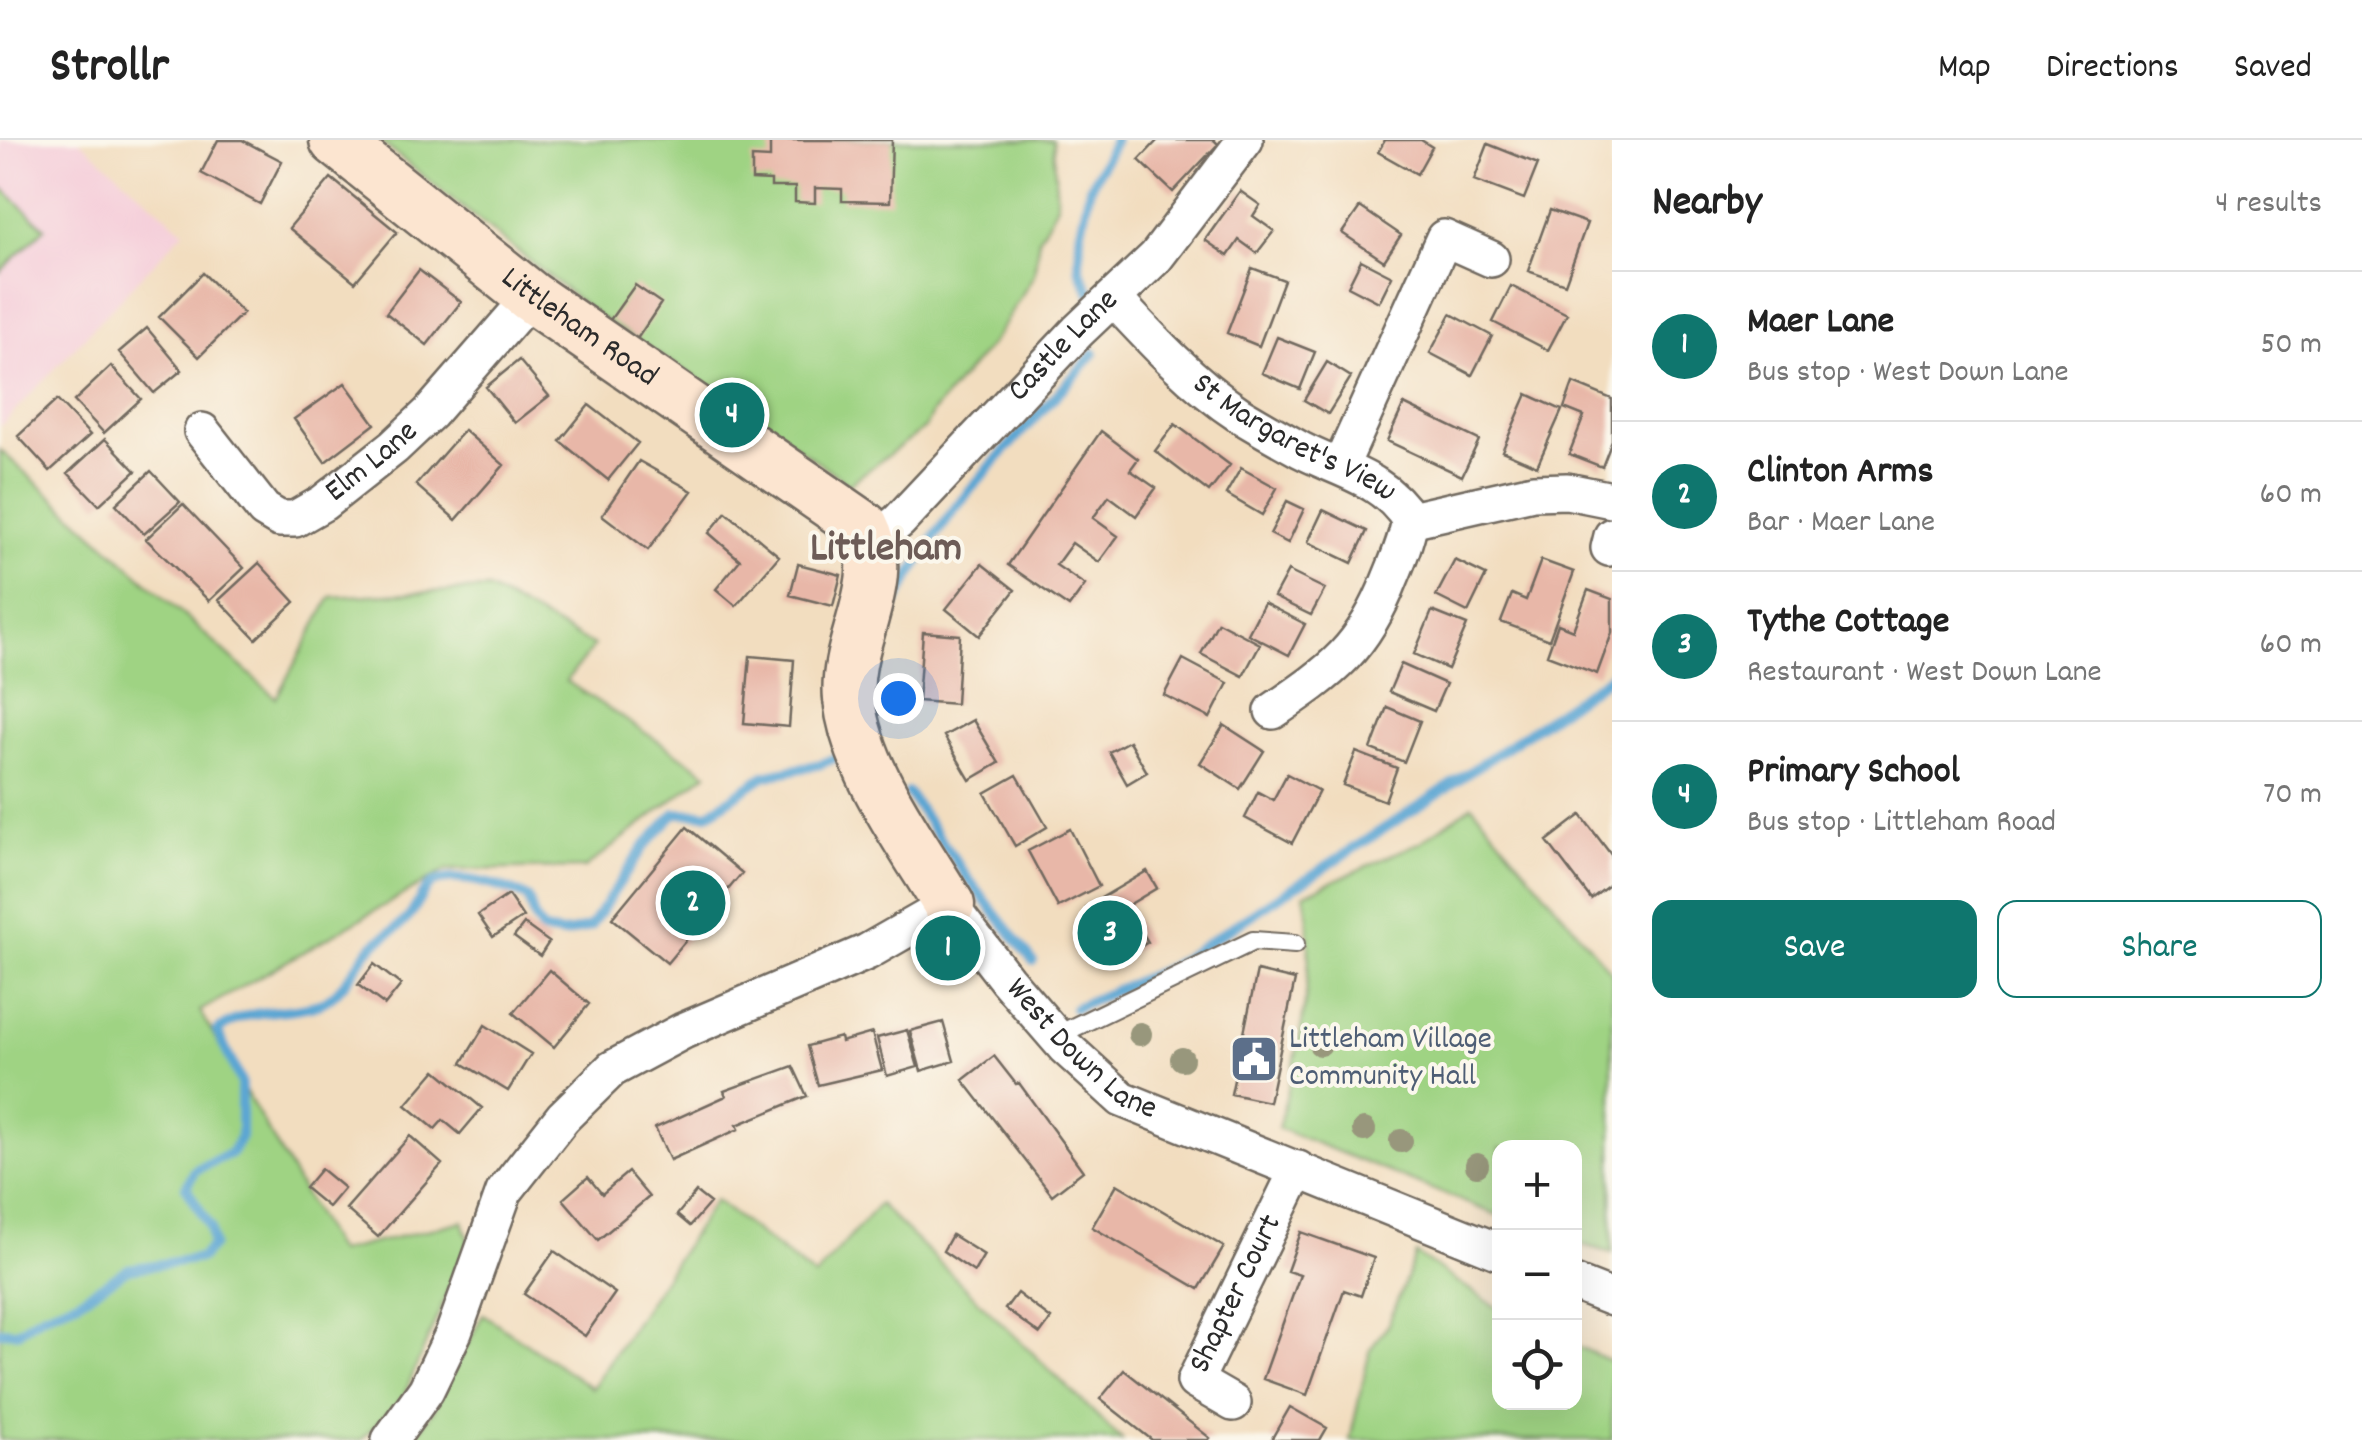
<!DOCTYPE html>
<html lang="en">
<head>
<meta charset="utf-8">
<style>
	body { margin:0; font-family:Dekko,sans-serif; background:#f6f6f6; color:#222 }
	.controls { position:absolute; right:30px; bottom:30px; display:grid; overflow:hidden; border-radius:20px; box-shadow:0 10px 40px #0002 }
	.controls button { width:90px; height:90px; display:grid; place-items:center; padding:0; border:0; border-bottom:2px solid #e0e0e0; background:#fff; color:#222; font:50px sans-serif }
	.you { position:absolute; left:898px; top:558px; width:35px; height:35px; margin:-25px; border:8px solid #fff; border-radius:50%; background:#1a73e8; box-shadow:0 0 0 15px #1a73e833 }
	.badge { display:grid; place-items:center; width:65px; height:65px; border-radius:50%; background:#0f766e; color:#fff; font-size:32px; font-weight:700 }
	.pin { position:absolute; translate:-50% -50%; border:5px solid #fff; box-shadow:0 2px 10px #0006 }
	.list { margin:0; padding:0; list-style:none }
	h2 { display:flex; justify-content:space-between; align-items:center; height:130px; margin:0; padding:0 40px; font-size:42px }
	h2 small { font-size:32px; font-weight:400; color:#767676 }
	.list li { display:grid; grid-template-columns:65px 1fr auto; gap:30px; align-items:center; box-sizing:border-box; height:150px; padding:0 40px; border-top:2px solid #e0e0e0 }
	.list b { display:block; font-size:38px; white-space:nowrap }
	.list p { margin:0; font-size:32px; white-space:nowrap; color:#767676 }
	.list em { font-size:32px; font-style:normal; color:#767676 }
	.actions { display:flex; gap:20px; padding:30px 40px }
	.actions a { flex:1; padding:22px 0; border:2px solid #0f766e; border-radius:20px; text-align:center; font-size:35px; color:#0f766e }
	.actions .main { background:#0f766e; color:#fff }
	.icon { flex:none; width:55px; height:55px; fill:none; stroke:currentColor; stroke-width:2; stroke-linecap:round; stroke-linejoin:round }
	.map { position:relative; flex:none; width:1612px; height:1300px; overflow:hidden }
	header { display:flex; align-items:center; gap:60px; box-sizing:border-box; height:140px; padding:0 50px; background:#fff; border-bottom:2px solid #e0e0e0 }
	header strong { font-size:48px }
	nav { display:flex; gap:55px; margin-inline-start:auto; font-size:35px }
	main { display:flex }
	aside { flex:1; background:#fff }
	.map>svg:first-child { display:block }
</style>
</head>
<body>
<header>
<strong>Strollr</strong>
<nav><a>Map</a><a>Directions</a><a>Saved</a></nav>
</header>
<main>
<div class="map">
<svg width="1612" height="1300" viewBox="0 0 1612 1300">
	<rect width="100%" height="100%" fill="#fbf7ec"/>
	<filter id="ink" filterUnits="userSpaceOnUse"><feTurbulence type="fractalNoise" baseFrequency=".01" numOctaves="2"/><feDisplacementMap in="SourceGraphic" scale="20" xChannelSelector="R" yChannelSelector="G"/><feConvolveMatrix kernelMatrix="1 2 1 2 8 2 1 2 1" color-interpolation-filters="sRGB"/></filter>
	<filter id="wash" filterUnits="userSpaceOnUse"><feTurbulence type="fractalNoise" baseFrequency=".0048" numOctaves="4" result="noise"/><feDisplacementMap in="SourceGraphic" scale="40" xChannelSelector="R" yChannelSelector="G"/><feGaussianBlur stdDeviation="2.25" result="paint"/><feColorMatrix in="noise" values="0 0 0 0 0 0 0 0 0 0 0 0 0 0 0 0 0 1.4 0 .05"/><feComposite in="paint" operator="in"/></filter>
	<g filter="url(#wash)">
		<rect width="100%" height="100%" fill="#f2ddbf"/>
		<path fill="#f5cfda" d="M0,0H79L184,91L0,287Z"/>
		<path fill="#9fd383" stroke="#657f57" stroke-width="2.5" d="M378,0H1053L1057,65L1039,98L1034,135L994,200L932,273L925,288L849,344L725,256L601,178Z
			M0,46L45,88L0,132Z
			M0,310L276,558L331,457L488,449L594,506L566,541L707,633L585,728L446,730L200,871L337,1112L463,1081L469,1101L403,1258L361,1300H0Z
			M1472,665L1612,833V1113L1575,1103L1574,1008H1500L1499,1076L1278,988C1297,919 1319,825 1304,754L1421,702Z
			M715,1060L815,1137L879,1064L1122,1300H413L434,1269L483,1174L592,1248Z
			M1416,1114L1499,1169L1500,1262H1574L1575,1205L1612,1222V1300H1350L1370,1210L1388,1184Z"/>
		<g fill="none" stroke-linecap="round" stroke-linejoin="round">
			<path stroke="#5ba6d3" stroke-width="10" d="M1090,152L1079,128L1080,95L1090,47L1115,0
				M886,484C891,467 903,451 911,435C958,349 1032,286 1094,213
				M908,653L967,737L1033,821
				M1074,868L1172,826L1427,661L1612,535
				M0,1191L17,1192L42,1175L78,1161L128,1129L201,1118L213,1105L210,1087L186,1047L195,1030L231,1013L241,997V942L217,891C253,864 281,876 319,864C337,858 355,829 365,814C376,799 393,793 406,780C417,771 419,752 432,744C455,730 507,748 528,758L534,778L543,791L563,794L590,787L643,708L675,673L708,674L764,636L821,624L846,613"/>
		</g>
		<g id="blocks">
			<path fill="#e8b7a8" d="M218,0H242L282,21L260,64L201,33Z
				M770,0H892L890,62L842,61V49L815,48V63L795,62V47H771V41L752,40V17L770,18Z
				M1158,0H1214L1218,4L1173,52L1139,20Z
				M1385,0H1421L1432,7L1417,34L1378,12Z
				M1488,4L1538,24L1524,59L1474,40Z
				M331,38L397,92L355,142L289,88Z
				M1240,51L1260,65L1253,76L1274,91L1257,113L1239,100L1228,116L1205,100Z
				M1360,67L1401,95L1384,121L1342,93Z
				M1550,70L1587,83L1565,144L1528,131Z
				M1361,120L1392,136L1379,162L1348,146Z
				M1252,128L1284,140L1259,206L1227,193Z
				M419,130L461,162L427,205L386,173Z
				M203,133L243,173L199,217L159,177Z
				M635,145L661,163L637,199L610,180Z
				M1511,146L1567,174L1548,210L1493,182Z
				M1451,174L1492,196L1472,235L1430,213Z
				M147,188L182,230L154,253L119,212Z
				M1277,197L1315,212L1300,249L1262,233Z
				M519,220L549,256L515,283L486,247Z
				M1327,222L1351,237L1328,274L1304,260Z
				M111,226L141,259L104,293L74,261Z
				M345,243L375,284L325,322L294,279Z
				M1573,243L1612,259V301L1602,327L1569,314L1584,276L1564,268Z
				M1527,254L1562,270L1537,326L1502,311Z
				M57,260L90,295L50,331L18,296Z
				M1404,264L1479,300L1462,336L1387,301Z
				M589,265L638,303L608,340L560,301Z
				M1175,284L1230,325L1209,352L1155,311Z
				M464,290L504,325L456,380L416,345Z
				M1101,291L1138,319L1130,330L1156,348L1136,376L1109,356L1093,378L1118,396L1099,422L1072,403L1056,425L1085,445L1069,467L1008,425Z
				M105,299L136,331L99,365L68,333Z
				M639,321L692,351L648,410L602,375Z
				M1241,328L1277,348L1262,375L1226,354Z
				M151,331L180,362L144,394L116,364Z
				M1287,361L1304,369L1288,403L1270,394Z
				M183,364L244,428L209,461L146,399Z
				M1323,370L1367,391L1352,423L1308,402Z
				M726,372L779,416L736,466L716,449L740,420L709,393Z
				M1455,420L1486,435L1468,472L1436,456Z
				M1541,420L1574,432L1549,500L1501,482L1512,454L1526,460Z
				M259,423L295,462L256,499L219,460Z
				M798,424L841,435L833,466L790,455Z
				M982,424L1015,450L979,496L946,469Z
				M1288,431L1325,449L1311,475L1274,457Z
				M1588,450L1612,459V493L1597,534L1547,515L1558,484L1573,490Z
				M1264,463L1305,484L1289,515L1248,494Z
				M1432,471L1467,485L1448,529L1414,514Z
				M1218,482L1260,504L1243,536L1201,514Z
				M923,492L960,495L956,564L918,561Z
				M750,516L794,520L789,587L744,583Z
				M1183,519L1228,543L1210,578L1164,555Z
				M1401,524L1446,544L1434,571L1389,552Z
				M1387,567L1420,581L1404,622L1371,609Z
				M973,580L999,623L970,640L944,596Z
				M1224,585L1264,611L1240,649L1200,623Z
				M1129,601L1147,632L1127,644L1109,612Z
				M1356,612L1397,628L1385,661L1343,645Z
				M1287,634L1319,651L1292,703L1245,678L1258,652L1273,660Z
				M1017,635L1047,687L1015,706L985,653Z
				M1581,675L1612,716V743L1591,759L1547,701Z
				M687,687L742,733L667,823L612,778Z
				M1070,689L1099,746L1058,767L1028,711Z
				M1147,731L1157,748L1127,766L1148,802L1117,821L1086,767Z
				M508,755L523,777L493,797L478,775Z
				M524,784L549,802L540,816L514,797Z
				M374,824L401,845L385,865L358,845Z
				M549,830L589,864L554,907L513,873Z
				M1257,831L1295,840L1269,962L1231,954Z
				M943,882L954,921L921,931L910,891Z
				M485,885L531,914L508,951L462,923Z
				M907,890L918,927L887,936L877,898Z
				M872,893L882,930L818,945L807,906L840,897L841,902Z
				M994,916L1016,944L1019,943L1083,1031L1052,1055L963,940Z
				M793,926L807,956L737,985L739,989L670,1020L655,988L726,956L724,951Z
				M436,930L482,968L460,994L443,980L435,989L406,965Z
				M410,996L442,1024L378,1097L346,1069Z
				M321,1029L344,1048L328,1067L305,1048Z
				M628,1032L649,1057L598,1100L563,1059L588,1037L602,1054Z
				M1117,1044L1224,1107L1199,1149L1092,1087Z
				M696,1052L710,1063L690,1086L677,1075Z
				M1301,1092L1374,1118L1361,1156L1344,1150L1307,1255L1263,1239L1300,1135L1287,1131Z
				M952,1095L984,1115L974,1132L943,1111Z
				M554,1111L615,1153L585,1196L524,1154Z
				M1017,1153L1051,1179L1040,1194L1005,1169Z
				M1124,1230L1210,1298L1208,1300H1152L1100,1259Z
				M1290,1267L1327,1288L1320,1300H1271Z"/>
		</g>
	</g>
	<g filter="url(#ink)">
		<use href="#blocks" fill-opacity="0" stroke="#71695f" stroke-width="2.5"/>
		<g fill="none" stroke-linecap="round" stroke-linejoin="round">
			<g stroke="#71695f" stroke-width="22">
				<path id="lane" d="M1056,896L1253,801L1295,804"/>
			</g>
			<g stroke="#71695f" stroke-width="40">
				<g id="street">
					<path id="s1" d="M1114,159C1152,200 1193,244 1240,275C1260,287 1281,299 1301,310C1342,331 1384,338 1410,380L1533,352L1567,351L1612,360"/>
					<path id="s2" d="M202,291L264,370L279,379H295L323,363L394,307L430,273L531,157"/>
					<path d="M1341,325L1444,98L1491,119"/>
					<path id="s3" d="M872,403L899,381L1078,191L1156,117L1245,0"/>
					<path d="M1609,408L1612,396"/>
					<path d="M1273,571C1333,530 1363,509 1390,439C1398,420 1406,401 1410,380"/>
					<path d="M1574,1143L1612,1158"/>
					<path id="s4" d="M1233,1263L1195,1241L1298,1029"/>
					<path id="s5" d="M390,1300L426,1250L454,1192L504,1052L563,977L612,929L683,891L867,812L949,765L1007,840L1065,907L1122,959L1500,1112"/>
				</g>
			</g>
			<g stroke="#71695f" stroke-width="55">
				<g id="secondary">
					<path id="s6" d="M335,0L531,157L863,386C892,442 843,501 849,559C857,632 912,702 949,765"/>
				</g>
			</g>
			<use href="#lane" stroke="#fff" stroke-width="18"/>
			<use href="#street" stroke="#fff" stroke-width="35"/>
			<use href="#secondary" stroke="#fce5d0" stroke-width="50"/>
		</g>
		<g fill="#98977c">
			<circle cx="1140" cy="894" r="12"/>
			<circle cx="1320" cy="904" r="12"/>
			<circle cx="1182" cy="919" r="12"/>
			<circle cx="1364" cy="990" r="12"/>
			<circle cx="1401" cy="1001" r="12"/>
			<circle cx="1477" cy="1025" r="12"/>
		</g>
	</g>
	<defs>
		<g id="civic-square" transform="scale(2.5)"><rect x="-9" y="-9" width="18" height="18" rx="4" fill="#5c6f8a" stroke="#fbf7ec"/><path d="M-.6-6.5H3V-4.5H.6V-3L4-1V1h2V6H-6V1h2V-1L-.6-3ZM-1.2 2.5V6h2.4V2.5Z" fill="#fff"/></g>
	</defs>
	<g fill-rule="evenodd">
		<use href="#civic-square" x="1254" y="919"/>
	</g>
	<g text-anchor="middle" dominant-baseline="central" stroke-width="8" stroke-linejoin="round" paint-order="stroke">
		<g font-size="32" fill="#2b2b2b" stroke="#fbf7ec">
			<text stroke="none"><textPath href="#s6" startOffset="308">Littleham Road</textPath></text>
			<text stroke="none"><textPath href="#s3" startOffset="275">Castle Lane</textPath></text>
			<text stroke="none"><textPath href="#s1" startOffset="230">St Margaret's View</textPath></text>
			<text stroke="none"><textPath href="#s2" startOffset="230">Elm Lane</textPath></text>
			<text stroke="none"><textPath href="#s5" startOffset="1012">West Down Lane</textPath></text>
			<text stroke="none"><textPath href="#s4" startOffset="140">Shapter Court</textPath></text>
		</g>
		<g font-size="32" fill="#4e5e75" stroke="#fbf7ec" text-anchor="start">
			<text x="1289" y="901">Littleham Village<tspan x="1289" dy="37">Community Hall</tspan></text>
		</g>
		<g font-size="42" font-weight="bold" fill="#6d5c57" stroke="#fbf7ec">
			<text x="886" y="411">Littleham</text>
		</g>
	</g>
</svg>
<div class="controls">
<button>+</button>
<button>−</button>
<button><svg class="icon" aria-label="locate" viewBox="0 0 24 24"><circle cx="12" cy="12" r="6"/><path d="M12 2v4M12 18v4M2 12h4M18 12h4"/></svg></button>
</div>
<div class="you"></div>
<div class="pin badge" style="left:948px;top:808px">1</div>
<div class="pin badge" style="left:693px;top:763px">2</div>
<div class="pin badge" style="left:1110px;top:793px">3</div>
<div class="pin badge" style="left:732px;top:275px">4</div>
</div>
<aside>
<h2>Nearby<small>4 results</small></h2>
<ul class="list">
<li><span class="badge">1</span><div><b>Maer Lane</b><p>Bus stop · West Down Lane</p></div><em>50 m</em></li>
<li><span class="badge">2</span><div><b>Clinton Arms</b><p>Bar · Maer Lane</p></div><em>60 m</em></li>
<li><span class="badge">3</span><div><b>Tythe Cottage</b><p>Restaurant · West Down Lane</p></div><em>60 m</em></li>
<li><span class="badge">4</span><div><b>Primary School</b><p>Bus stop · Littleham Road</p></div><em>70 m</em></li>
</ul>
<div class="actions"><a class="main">Save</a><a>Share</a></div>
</aside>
</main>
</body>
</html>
